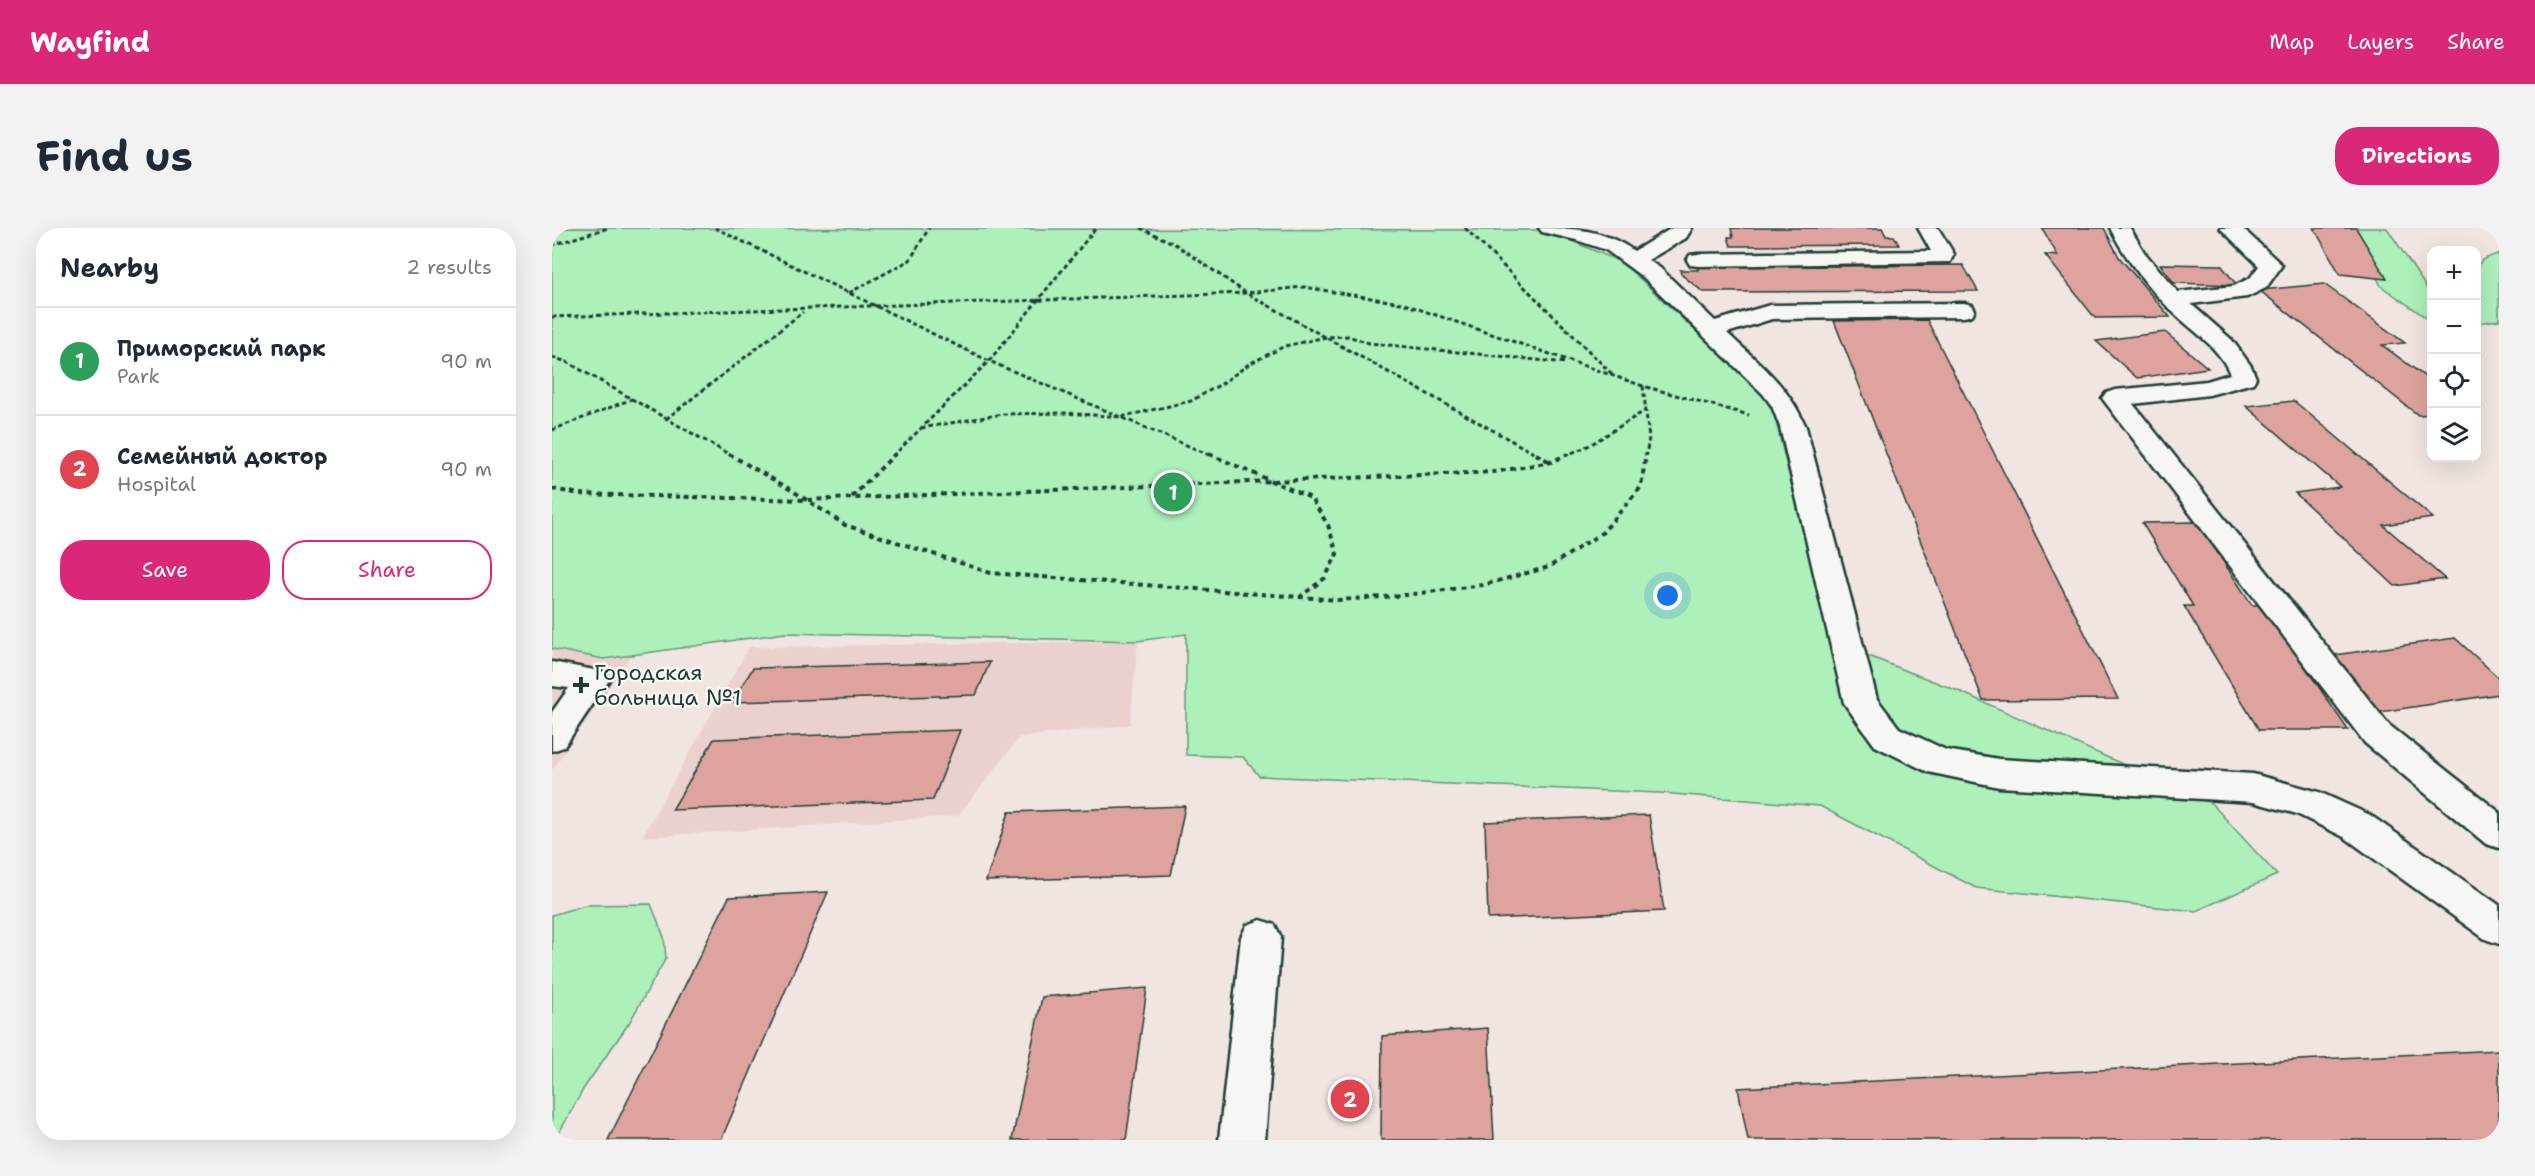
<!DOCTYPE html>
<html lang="en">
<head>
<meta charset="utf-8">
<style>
	body { margin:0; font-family:"Shantell Sans",sans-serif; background:#f2f2f3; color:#1f2937 }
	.controls { position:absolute; right:18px; top:18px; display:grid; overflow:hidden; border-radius:12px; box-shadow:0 6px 24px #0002 }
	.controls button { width:54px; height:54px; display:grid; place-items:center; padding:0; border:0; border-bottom:2px solid #e0e1e3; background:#fff; color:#1f2937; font:30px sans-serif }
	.you { position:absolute; left:1116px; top:368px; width:21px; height:21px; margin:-15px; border:4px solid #fff; border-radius:50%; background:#1a73e8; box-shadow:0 0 0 9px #1a73e833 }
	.badge { display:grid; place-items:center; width:39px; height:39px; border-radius:50%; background:#db2777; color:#fff; font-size:20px; font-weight:700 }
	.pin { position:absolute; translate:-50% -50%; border:3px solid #fff; box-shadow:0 2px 6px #0006 }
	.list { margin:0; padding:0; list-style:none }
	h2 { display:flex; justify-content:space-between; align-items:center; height:78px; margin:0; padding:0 24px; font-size:26px }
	h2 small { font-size:20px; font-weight:400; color:#747a83 }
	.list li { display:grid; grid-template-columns:39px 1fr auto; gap:18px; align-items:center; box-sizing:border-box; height:108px; padding:0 24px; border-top:2px solid #e0e1e3 }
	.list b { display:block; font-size:22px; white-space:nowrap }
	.list p { margin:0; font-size:20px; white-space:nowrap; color:#747a83 }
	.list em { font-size:20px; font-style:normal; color:#747a83 }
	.actions { display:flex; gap:12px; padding:18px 24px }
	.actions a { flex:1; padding:14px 0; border:2px solid #db2777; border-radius:24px; text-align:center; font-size:21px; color:#db2777 }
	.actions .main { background:#db2777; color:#fff }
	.icon { flex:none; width:33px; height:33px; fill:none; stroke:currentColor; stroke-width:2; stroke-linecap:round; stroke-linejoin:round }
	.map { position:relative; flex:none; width:1947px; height:912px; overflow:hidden; border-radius:24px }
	header { display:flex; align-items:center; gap:36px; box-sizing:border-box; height:84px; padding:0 30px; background:#db2777; color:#fff }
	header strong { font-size:28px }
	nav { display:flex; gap:33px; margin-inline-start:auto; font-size:21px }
	.intro { display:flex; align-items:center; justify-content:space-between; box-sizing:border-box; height:144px; padding:0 36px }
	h1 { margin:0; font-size:42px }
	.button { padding:15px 27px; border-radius:24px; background:#db2777; color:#fff; font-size:21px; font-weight:700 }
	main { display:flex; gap:36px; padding:0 36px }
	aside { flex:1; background:#fff; border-radius:24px; box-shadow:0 6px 24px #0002 }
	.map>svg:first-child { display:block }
</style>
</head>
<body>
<header>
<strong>Wayfind</strong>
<nav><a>Map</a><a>Layers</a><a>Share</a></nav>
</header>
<div class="intro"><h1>Find us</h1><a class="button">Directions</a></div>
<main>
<aside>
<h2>Nearby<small>2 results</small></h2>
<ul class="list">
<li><span class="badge" style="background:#2e9e5b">1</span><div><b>Приморский парк</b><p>Park</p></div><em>90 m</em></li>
<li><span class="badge" style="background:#e0444e">2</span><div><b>Семейный доктор</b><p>Hospital</p></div><em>90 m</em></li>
</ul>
<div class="actions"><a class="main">Save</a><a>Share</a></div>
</aside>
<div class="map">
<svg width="1947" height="912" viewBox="0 0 1947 912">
	<rect width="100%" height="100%" fill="#f1e5e1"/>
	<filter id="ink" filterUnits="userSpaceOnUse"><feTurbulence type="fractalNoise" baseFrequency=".0167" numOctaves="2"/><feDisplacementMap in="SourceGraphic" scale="12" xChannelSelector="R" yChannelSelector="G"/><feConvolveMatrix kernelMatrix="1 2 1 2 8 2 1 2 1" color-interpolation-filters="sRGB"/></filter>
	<g filter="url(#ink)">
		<path fill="#ebd1cd" d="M0,366L116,373L0,542Z
			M586,413L578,497L468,509L406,588L90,609L197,419Z"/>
		<path fill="#adf0ba" stroke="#669677" stroke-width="1.5" d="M0,0L994,2L1071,35L1210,165L1222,186L1279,417H1288L1409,464L1660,576L1725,647L1644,683L1424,660L1268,578L1108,565L707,548L691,529L634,527V406L586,413L233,405L52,431L0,421Z
			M1801,0H1835L1876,62H1879V93L1829,58Z
			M1947,25V92L1925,95V39L1930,32Z
			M99,676L112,709L114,730L77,795L32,860L3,912H0V687L33,677Z"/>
		<path fill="#dea39f" stroke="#1f3d34" stroke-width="1.5" d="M1179,0H1330L1334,8H1342L1347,17L1179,18L1176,9H1181Z
			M1490,0H1552L1567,29L1618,89L1543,90L1493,27L1506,28Z
			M1762,0H1804L1835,51L1788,46Z
			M1608,36L1669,37L1685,57L1622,55Z
			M1411,37L1426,63L1151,64L1129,46L1128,42H1146L1145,39Z
			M1772,56L1853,115L1830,117L1880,154V186L1866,187L1707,62Z
			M1375,92L1566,471L1431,472L1282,93Z
			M1613,104L1656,140L1585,150L1544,113Z
			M1742,173L1881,290L1831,297L1893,351L1843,358L1743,265L1788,259L1694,178Z
			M1645,294L1700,377H1711L1796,502H1707L1632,378H1641L1590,295Z
			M1903,410L1947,450V466L1828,484L1775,428Z
			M438,434L424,467L180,474L201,440Z
			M408,502L381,572L120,582L162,511Z
			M633,578L619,647L434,653L457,584Z
			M1097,587L1112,683L936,691L933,594Z
			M276,664L169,912H56L177,669Z
			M595,760L574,912H460L490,769Z
			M936,800L942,912H829L830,808Z
			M1947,822V912H1196L1186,860Z"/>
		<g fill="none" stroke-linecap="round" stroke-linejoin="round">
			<g stroke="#1f3d34" stroke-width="5">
				<path id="minor" d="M987,0C1023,0 1051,1 1082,23L1120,0H1140L1134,10L1096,32L1108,40L1163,93L1218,77L1412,75L1420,77L1423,82L1420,87L1412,89L1220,91L1175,105C1207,135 1236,157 1254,199L1325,471L1347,500L1394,522L1447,531L1701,546L1767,564L1818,587L1947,677V716L1933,711L1792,609L1745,586L1701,574L1447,559L1376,544L1323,518L1292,475L1228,199L1220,178L1211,166L1092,50L1054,22L1024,12L990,4Z
					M1366,0H1386L1402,26L1398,34L1146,38L1138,37L1135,32L1138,27L1146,26L1379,23Z
					M1558,0H1578L1592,24L1626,64L1682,58L1698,50L1707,38L1668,0H1690L1730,37L1714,60L1695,69L1639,76L1680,112L1699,138L1704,150L1701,155L1657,167L1581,176L1837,497L1947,584V620L1934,616L1813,515L1550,170L1554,165L1563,162L1655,153L1678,146C1668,120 1642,104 1622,85C1597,61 1574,32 1558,0Z
					M0,434L53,444L57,452L12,519L0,523V484L17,460L0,458Z
					M709,692L723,697L729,709L713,912H667L689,709L695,697Z"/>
			</g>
			<path stroke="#1f3d34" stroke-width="3" stroke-dasharray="4.5 3" stroke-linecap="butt" d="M163,0L437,133L660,228
				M588,0L623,16L694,65L987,228
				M913,0L1062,148
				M0,17L56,0
				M297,65L358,32L377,0
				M0,89L694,65L752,59L849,75L1091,158L1197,187
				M0,129L15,134L180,228
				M1091,158L1097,210L1094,228
				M114,191L251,84
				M369,200L451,186L513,185L569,189L639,173L671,155L697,136L733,118L774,109L796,108L817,115L1015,135
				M0,202L80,171
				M341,228L437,133L544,0
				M1013,228L1038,217L1094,182"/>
			<path stroke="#1f3d34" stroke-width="4" stroke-dasharray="5 4.5" stroke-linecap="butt" d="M177,226L241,263L293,297L439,345L786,372L846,368L931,357L997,339L1051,304L1089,259L1094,226
				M657,226L759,270L776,297L785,326L773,350L749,368
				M984,226L998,234
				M0,261L28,266L254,272L942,244L999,234L1016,226
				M300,269L343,226"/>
			<use href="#minor" fill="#f6f6f2" fill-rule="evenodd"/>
		</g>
	</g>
	<path fill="#1f3d34" stroke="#f6f6f2" stroke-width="2" d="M26 448h6v6h6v6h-6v6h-6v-6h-6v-6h6z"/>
	<g text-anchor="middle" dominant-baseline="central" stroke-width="5" stroke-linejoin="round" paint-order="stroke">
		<g font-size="22" fill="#1f3d34" stroke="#f6f6f2" text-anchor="start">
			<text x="42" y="444">Городская<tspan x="42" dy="25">больница №1</tspan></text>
		</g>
	</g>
</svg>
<div class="controls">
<button>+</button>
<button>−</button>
<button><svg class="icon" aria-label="locate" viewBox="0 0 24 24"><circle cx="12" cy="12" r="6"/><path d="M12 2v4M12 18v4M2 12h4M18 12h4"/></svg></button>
<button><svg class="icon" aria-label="layers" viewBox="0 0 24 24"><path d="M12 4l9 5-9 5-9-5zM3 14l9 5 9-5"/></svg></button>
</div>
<div class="you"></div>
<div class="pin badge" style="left:621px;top:264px;background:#2e9e5b">1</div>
<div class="pin badge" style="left:798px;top:871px;background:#e0444e">2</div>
</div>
</main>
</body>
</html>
